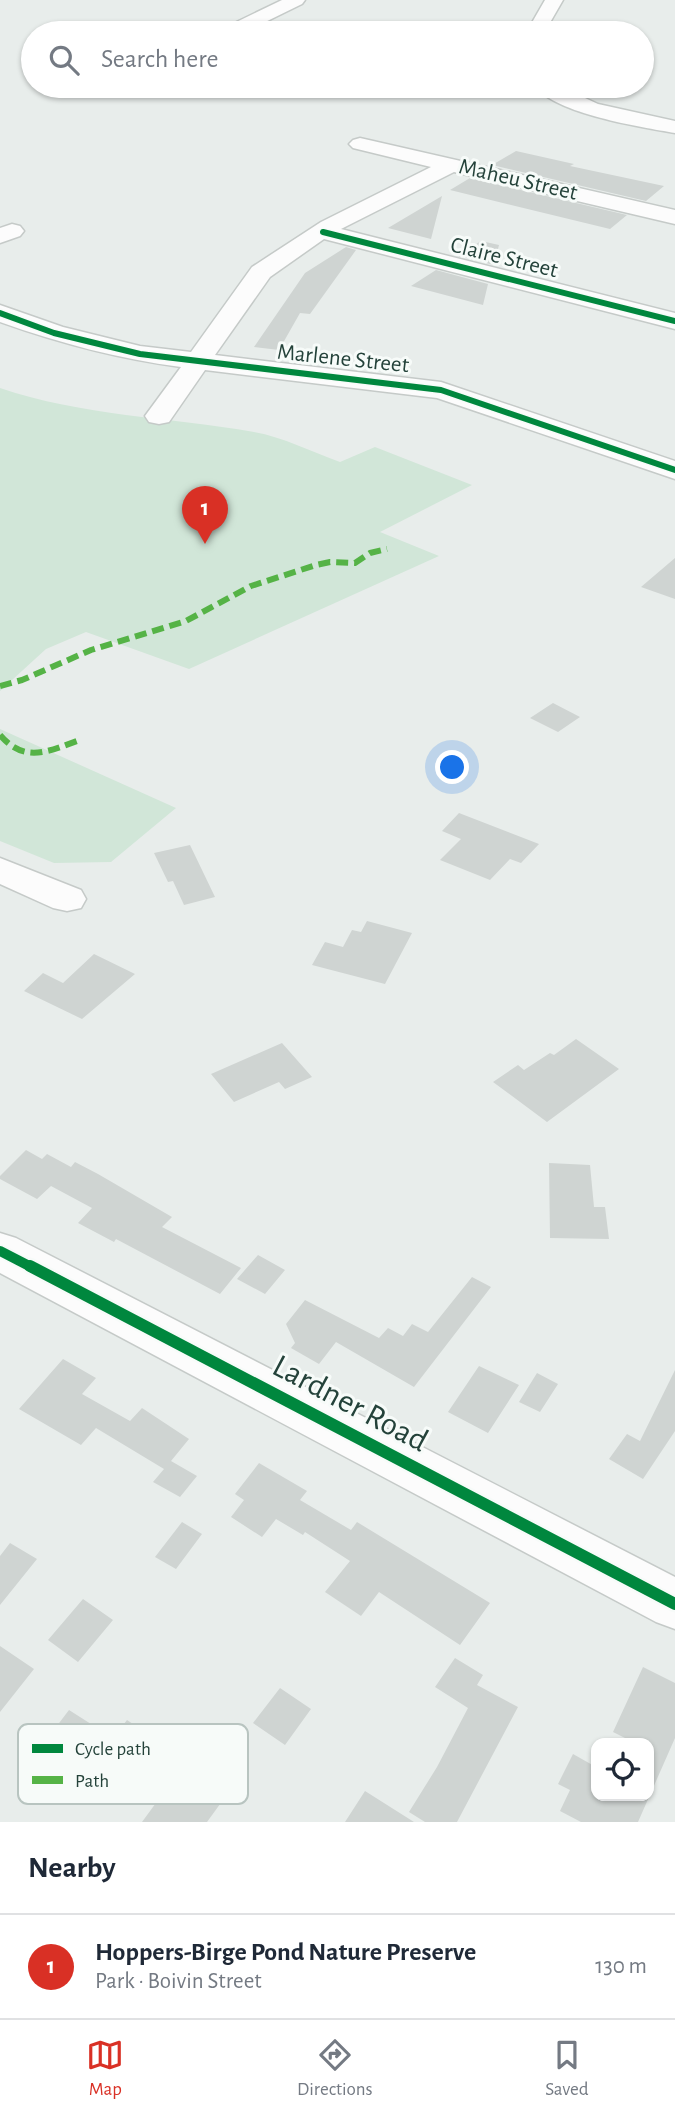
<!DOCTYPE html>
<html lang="en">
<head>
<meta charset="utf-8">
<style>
	body { margin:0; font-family:"Alegreya Sans",sans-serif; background:#f2f2f3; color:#1f2937 }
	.controls { position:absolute; right:21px; bottom:21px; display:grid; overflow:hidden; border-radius:14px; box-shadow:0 2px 5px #0004 }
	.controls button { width:63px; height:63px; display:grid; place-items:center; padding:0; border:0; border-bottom:2px solid #e0e1e3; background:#fff; color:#1f2937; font:35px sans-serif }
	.you { position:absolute; left:453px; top:768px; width:24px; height:24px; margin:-18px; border:5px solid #fff; border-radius:50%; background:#1a73e8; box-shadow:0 0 0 10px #1a73e833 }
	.badge { display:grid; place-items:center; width:46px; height:46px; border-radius:50%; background:#d93025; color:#fff; font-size:23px; font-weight:700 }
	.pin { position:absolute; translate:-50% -58px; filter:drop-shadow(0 2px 4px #0008) }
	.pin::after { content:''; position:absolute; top:37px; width:24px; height:21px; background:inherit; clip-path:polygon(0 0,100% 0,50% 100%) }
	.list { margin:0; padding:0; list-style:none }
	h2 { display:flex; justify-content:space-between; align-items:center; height:91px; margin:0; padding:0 28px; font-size:30px }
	h2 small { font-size:23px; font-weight:400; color:#747a83 }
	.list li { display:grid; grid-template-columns:46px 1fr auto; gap:21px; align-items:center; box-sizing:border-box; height:105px; padding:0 28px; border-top:2px solid #e0e1e3 }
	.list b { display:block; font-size:26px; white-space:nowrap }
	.list p { margin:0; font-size:23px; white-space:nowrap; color:#747a83 }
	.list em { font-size:23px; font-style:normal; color:#747a83 }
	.icon { flex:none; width:38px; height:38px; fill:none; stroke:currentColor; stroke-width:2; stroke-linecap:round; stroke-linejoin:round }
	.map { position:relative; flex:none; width:675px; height:1822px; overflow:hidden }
	.search { position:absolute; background:#fff; box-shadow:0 2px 5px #0004; left:21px; right:21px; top:21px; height:77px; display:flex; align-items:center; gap:18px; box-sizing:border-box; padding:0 24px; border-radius:38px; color:#747a83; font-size:26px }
	.sheet { height:196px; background:#fff }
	nav { display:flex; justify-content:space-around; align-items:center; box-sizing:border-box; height:98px; border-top:2px solid #e0e1e3; background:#fff; font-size:19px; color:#747a83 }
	nav a { display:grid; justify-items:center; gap:4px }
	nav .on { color:#d93025 }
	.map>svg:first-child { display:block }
</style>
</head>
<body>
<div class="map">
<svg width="675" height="1822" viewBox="0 0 675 1822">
	<rect width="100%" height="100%" fill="#e8edeb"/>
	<path fill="#d1e6d8" d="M0,388C82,416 169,417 254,432C283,437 312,452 340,462L375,447L472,485L380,532L439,556L189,669L86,632L46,649L0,691Z
		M0,729L176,808L111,862L54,863L0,841Z"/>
	<path fill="#cfd4d2" d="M516,151L574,164L570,166L664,186L646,201L492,165Z
		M470,178L627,215L610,229L450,190Z
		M442,196L431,239L388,228Z
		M481,241L499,245L494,265L458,256Z
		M346,247L356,250L310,314L300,313L279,350L254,347L305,273Z
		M436,270L488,284L483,305L411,286Z
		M675,558V599L641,587Z
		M553,703L580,717L558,732L530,718Z
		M459,813L539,844L521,863L510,859L490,880L440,860L461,839L442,831Z
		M190,845L215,897L184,905L173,881L168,882L154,853Z
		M367,921L412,933L385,984L312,965L325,942L343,947L352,930L361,932Z
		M94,954L135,974L82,1019L24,991L43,973L63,983Z
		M576,1039L619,1069L547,1122L493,1082L518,1065L524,1070L550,1053L554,1055Z
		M282,1043L312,1077L285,1089L279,1082L234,1102L211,1074Z
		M26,1150L42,1159L47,1154L71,1167L75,1162L98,1174L172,1217L162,1227L241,1268L220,1294L116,1239L114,1242L78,1223L92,1208L51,1186L37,1199L0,1179V1176Z
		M549,1163L590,1165L594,1207H605L609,1239L550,1238Z
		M258,1255L285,1270L265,1294L237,1279Z
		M472,1277L491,1287L414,1387L336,1342L319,1364L291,1348L295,1343L286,1324L305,1300L379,1338L388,1328L403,1336L412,1324L428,1332Z
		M63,1359L96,1378L82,1394L130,1421L142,1408L189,1439L171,1461L197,1476L180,1497L153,1482L164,1469L96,1428L81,1445L19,1409Z
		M479,1366L519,1385L488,1433L448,1412Z
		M675,1370V1431L643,1479L609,1459L627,1434L640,1441Z
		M537,1373L558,1384L540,1412L519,1402Z
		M259,1463L307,1491L300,1500L351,1530L357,1522L490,1603L460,1645L379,1592L361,1616L325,1592L350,1561L305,1532L303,1535L276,1519L262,1537L231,1517L244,1500L235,1494Z
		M182,1522L202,1534L176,1569L155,1557Z
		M10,1543L37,1559L0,1605V1556Z
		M83,1599L113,1620L78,1662L48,1640Z
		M0,1646L34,1669L0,1712Z
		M455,1658L483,1675L477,1685L518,1707L457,1822H425L409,1812L437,1767L468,1708L435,1687Z
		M643,1667L675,1683V1738L638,1822H581L560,1811L570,1790L558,1784L573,1754L596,1767V1796H649V1743H635L613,1732Z
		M280,1688L311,1709L285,1745L253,1723Z
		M69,1710L113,1738L127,1720L151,1736L115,1786L90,1771L80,1785L63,1774L56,1783L28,1764Z
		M172,1781L190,1794L198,1783L223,1800L207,1822H142Z
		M365,1791L414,1822H345Z"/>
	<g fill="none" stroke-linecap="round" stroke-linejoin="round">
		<g stroke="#c5cac8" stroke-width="3">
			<path id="minor" d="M282,0H305L302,4L243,33H220L222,29Z
				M545,0H563L544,33H526Z
				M535,86H559L598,104L675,121V133C641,127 556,114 535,86Z
				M360,138L675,210V224L454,172L341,229L675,313V329L324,239L270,277L215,355L441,382L675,461V479L437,398L205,370L169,422L159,424L149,422L145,416L181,367C119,359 59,343 0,322V305L63,327L140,346L191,352L252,267L321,222L431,167L353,148L349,144L353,140Z
				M12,224L20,226L24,231L20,236L0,243V228Z
				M0,858L81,890L86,899L81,908L67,911L53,908L0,884Z
				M0,1233L16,1238L675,1577V1629L656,1622L0,1273Z"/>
		</g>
		<use href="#minor" fill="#fcfcfc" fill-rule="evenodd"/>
		<path stroke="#55b346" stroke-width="6" stroke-dasharray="12 6" stroke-linecap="butt" d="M0,686L22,680L91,650L186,621L251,586L316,565L330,562L355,563L370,553L387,549
			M0,735C24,763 47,752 77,741"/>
		<g stroke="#f7fbf9" stroke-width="9">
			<path id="cycleway-far2" d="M323,232L675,321
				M0,313L54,333L140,354L441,390L675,470"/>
		</g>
		<g stroke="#f7fbf9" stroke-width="14">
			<path id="cycleway-far1" d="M0,1251L33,1268"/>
		</g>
		<g stroke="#f7fbf9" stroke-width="17">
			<path id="cycleway" d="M30,1266L675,1604"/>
		</g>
		<use href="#cycleway-far2" stroke="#00873e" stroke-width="6"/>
		<use href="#cycleway-far1" stroke="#00873e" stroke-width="10"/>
		<use href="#cycleway" stroke="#00873e" stroke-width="12"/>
	</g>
	<g text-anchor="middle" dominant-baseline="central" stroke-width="6" stroke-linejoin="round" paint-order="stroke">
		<g font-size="23" fill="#24423a" stroke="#f7fbf9">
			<text transform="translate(518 180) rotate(13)">Maheu Street</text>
			<text transform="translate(504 258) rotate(14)">Claire Street</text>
			<text transform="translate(343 359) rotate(6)">Marlene Street</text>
		</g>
		<g font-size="33" fill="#24423a" stroke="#f7fbf9">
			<text transform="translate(350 1404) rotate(28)">Lardner Road</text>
		</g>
	</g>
	<rect x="18" y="1724" width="230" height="80" rx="10" fill="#f7fbf9" stroke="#b8c4c0" stroke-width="2"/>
	<rect x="32" y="1744" width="31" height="9" fill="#00873e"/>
	<rect x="32" y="1776" width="31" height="8" fill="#55b346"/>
	<g font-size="19" fill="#24423a">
		<text x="75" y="1755">Cycle path</text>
		<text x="75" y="1787">Path</text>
	</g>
</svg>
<div class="controls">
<button><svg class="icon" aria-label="locate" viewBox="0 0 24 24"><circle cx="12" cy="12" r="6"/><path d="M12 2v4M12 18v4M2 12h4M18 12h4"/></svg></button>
</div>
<div class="you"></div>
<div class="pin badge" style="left:205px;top:544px">1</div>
<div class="search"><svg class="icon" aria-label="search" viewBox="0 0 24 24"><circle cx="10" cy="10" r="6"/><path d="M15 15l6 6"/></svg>Search here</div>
</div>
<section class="sheet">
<h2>Nearby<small></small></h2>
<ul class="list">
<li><span class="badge">1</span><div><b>Hoppers-Birge Pond Nature Preserve</b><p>Park · Boivin Street</p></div><em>130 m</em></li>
</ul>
</section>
<nav>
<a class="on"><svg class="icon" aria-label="map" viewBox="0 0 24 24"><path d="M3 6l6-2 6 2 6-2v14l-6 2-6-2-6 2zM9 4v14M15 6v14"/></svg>Map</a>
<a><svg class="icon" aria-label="directions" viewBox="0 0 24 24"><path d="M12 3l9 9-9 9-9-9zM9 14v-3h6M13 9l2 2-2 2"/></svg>Directions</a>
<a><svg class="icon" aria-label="saved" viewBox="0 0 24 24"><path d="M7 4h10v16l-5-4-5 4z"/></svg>Saved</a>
</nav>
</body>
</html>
